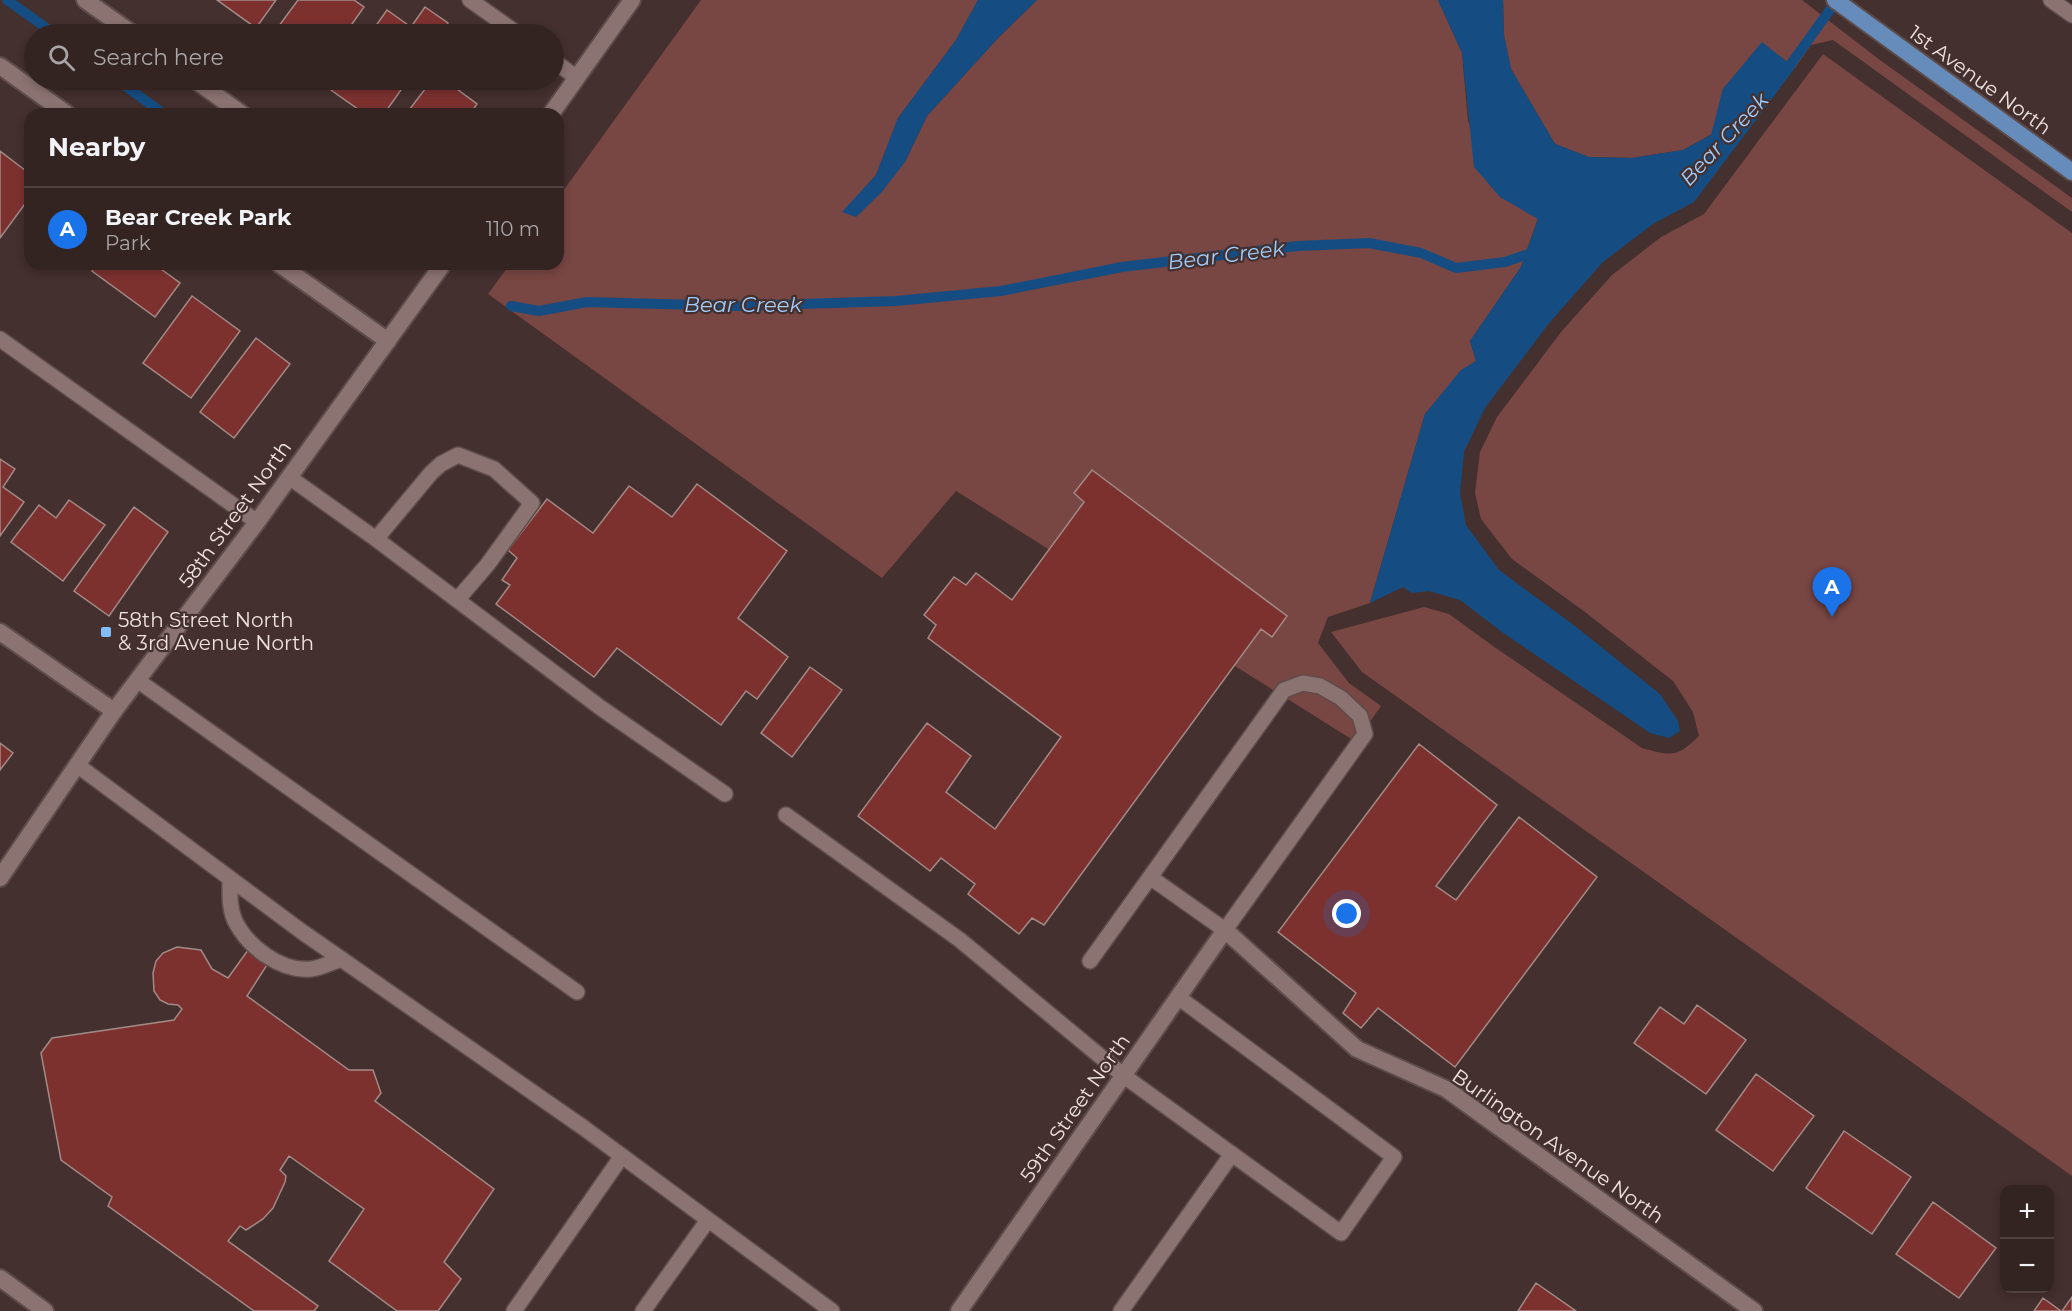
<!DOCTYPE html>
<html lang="en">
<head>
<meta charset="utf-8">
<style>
	body { margin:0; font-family:Montserrat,sans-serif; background:#3b2c2a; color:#f1f3f6 }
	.controls { position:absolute; right:18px; bottom:18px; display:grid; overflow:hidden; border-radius:12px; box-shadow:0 3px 9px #0003 }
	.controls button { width:54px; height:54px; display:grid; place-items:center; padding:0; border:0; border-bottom:2px solid #4e4140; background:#332422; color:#f1f3f6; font:30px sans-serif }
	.you { position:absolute; left:1347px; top:914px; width:21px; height:21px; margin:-15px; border:4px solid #fff; border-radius:50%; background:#1a73e8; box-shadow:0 0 0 9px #1a73e833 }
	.badge { display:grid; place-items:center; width:39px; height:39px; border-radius:50%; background:#1a73e8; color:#fff; font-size:20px; font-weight:700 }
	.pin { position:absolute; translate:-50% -50px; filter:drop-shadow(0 2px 3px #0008) }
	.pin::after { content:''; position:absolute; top:32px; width:21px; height:18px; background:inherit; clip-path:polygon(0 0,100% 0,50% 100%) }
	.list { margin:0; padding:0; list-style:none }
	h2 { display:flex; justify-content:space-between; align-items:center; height:78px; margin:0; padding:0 24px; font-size:26px }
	h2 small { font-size:20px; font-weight:400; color:#a9a4a5 }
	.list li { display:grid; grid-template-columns:39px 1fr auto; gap:18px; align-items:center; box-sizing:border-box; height:84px; padding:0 24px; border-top:2px solid #4e4140 }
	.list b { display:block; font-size:22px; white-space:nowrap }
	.list p { margin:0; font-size:20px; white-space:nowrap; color:#a9a4a5 }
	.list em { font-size:20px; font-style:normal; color:#a9a4a5 }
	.icon { flex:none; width:33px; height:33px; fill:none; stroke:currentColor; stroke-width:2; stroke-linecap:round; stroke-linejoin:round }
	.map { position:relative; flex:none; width:2072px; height:1311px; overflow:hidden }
	.search { position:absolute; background:#332422; box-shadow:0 3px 9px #0003; left:24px; top:24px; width:540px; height:66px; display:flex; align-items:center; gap:15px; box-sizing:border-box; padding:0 21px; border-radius:33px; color:#a9a4a5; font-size:22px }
	.panel { position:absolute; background:#332422; box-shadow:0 3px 9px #0003; left:24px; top:108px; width:540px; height:162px; border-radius:18px }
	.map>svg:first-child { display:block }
</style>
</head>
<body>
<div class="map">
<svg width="2072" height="1311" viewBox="0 0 2072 1311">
	<rect width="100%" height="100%" fill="#44302e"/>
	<path fill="#784643" d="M701,0H978L956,40L898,118L876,175L843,212L905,162L927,116L999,37L1037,0H1438L1462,53L1468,121L1500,197L1538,218L1521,267L1470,341L1476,361L1461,371L1425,414L1370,603L1328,617L1318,643L1349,683L1381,706L1356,742L956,491L882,578L488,294L510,264H558V198Z
		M1503,0H1802L1880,60L2072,198V212L1833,40L1811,45L1795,68L1762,43L1723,89L1712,134L1683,150L1632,158L1589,157L1555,144L1511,69L1504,35Z
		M1823,54L2072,233V1176L1362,672L1331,632L1424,607L1449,614L1493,646L1642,748C1672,756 1676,758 1699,736L1693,712L1673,681L1585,612L1512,559L1481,519L1475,493L1480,452L1497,417L1561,332L1612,275L1661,237L1704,214Z"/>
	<path fill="#154d83" d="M978,0H1037L999,37L927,116L905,162L881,193L856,217L842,212L876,175L898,118L956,40Z
		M1438,0H1503L1504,35L1511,69L1555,144L1589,157L1632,158L1683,150L1711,135L1723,89L1762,42L1795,68L1694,202L1653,224L1603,262L1550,322L1485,408L1464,452L1460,493L1466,525L1499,570L1575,626L1660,694L1678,721L1680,731L1669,738L1650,733L1502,632L1460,600L1429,591L1412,593L1403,587L1370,603L1425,414L1461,370L1476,361L1470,341L1521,267L1538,219L1500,197L1474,167L1462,53Z"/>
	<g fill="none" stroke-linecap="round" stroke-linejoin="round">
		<path stroke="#154d83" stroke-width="10" d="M7,0L55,34
			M1783,75L1837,0
			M117,80L164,114
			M511,306L539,311L587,302L736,306L896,301L1001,291L1122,267L1298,246L1369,243L1421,253L1456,268L1505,262L1537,251"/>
	</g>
	<path fill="#7c312f" stroke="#a28a87" stroke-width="1.5" d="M217,0H276L256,28Z
		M298,0H354L364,7L345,34H273Z
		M425,7L448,23L440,34H370L387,10L411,27Z
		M339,80H408L384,114H365L331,90Z
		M432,80H464L457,89L477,104L470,114H406Z
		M0,151L30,174V197L0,238Z
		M97,264H154L180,283L155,317L92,271Z
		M192,296L240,331L191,398L143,363Z
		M256,338L290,364L234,438L200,412Z
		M0,459L15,469L3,487L24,502L0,536Z
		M1092,470L1287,616L1272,637L1261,629L1044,925L1032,918L1019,934L968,894L975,884L941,858L930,871L858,816L927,723L971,756L946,792L995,829L1061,737L928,638L936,625L924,615L954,577L966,585L976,573L1012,600L1084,502L1074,493Z
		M697,484L787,551L738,618L788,657L757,699L746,691L721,725L617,648L594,677L496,604L510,585L502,580L517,558L508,550L547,499L593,533L629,486L672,517Z
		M69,500L105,525L63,581L11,542L39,505L56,518Z
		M134,507L168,532L109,616L74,591Z
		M810,667L842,690L792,757L761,733Z
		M0,743L13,753L0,770Z
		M1419,744L1497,805L1436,886L1456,900L1519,817L1597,877L1455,1067L1378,1008L1361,1028L1343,1013L1356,993L1278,932Z
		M177,947L201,950L212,969L228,978L248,950L267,965L247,996L349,1070H373L381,1093L375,1101L494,1189L444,1262L461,1279L438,1311H397L329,1261L364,1209L289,1156L280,1170L286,1176L285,1182L273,1208L263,1219L246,1230L240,1226L228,1241L318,1306L314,1311H254L108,1206L112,1197L61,1160L41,1053L52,1038L174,1020L182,1009L178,1005L168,1004L160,1000L154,991L153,973L156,961L163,953Z
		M1697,1005L1746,1040L1706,1094L1634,1043L1660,1007L1684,1024Z
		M1756,1074L1814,1116L1773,1171L1716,1130Z
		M1844,1131L1911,1177L1872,1234L1806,1188Z
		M1933,1202L1996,1248L1959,1298L1896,1254Z
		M1536,1283L1576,1311H1518Z
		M2072,1297V1311H2062Z
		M2043,1298L2061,1311H2034Z"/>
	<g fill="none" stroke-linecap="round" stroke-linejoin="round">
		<g stroke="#5d4c4a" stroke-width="18">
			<path id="service" d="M470,0L518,34
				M2051,0L2072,15
				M554,61L577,78
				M0,339L257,522
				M289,477L376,539L601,708L725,794
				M376,539L431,473L441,464L458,455L494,469L532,503L488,564L457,600
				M137,680L577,992
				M77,765L301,931L584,1128L832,1311
				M786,815L960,940L1124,1076L1341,1233L1394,1157L1178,997
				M230,879C230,893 229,908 235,921C248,947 281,972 311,969C321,968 332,962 342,959
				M1090,961L1284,690L1303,683L1320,686L1341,698L1360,716L1365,734L1225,930L1150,877
				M514,1311L622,1156
				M643,1311L708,1220
				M1121,1311L1232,1154"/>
		</g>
		<g stroke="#5d4c4a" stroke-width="20">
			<path id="minor" d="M85,0L133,34
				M0,66L67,114
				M195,80L242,114
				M279,264L388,341
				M0,632L114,711
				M0,1278L45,1311
				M959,1311L1225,930L1357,1049L1446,1089L1754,1311"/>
		</g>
		<g stroke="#5d4c4a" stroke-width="20">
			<path id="tertiary" d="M551,114L632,0
				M0,878L114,711L257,522L443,264"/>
		</g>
		<g stroke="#5d4c4a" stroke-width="20">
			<path id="primary" d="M1835,0L2072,172"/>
		</g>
		<use href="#service" stroke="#8b7371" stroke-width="15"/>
		<use href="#minor" stroke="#8b7371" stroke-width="16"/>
		<use href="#tertiary" stroke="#8b7371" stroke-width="16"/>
		<use href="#primary" stroke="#668cbb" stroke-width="16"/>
	</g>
	<rect fill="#82bcfa" stroke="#44302e" stroke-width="2" x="100" y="626" width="12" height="12" rx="3"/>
	<g text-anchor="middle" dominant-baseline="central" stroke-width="4.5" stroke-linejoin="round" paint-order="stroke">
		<g font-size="20" fill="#eee1df" stroke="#44302e">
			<text transform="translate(1980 80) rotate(36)">1st Avenue North</text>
			<text transform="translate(235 514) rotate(-54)">58th Street North</text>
			<text transform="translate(1075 1108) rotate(-55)">59th Street North</text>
			<text transform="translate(1558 1146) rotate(35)">Burlington Avenue North</text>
		</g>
		<g font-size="20" fill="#eee1df" stroke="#44302e" text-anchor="start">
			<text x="118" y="620">58th Street North<tspan x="118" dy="23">&amp; 3rd Avenue North</tspan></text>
		</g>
		<g font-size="21" font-style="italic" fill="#a0ccfb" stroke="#44302e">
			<text transform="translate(1724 139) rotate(-47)">Bear Creek</text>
			<text transform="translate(1226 255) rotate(-7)">Bear Creek</text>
			<text x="743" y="304">Bear Creek</text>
		</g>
	</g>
</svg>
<div class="controls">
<button>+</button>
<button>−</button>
</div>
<div class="you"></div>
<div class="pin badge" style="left:1832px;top:617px">A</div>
<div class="search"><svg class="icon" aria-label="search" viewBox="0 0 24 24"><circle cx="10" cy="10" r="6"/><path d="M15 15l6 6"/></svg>Search here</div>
<section class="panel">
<h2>Nearby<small></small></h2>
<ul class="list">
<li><span class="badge">A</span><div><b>Bear Creek Park</b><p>Park</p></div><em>110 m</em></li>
</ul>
</section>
</div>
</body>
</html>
